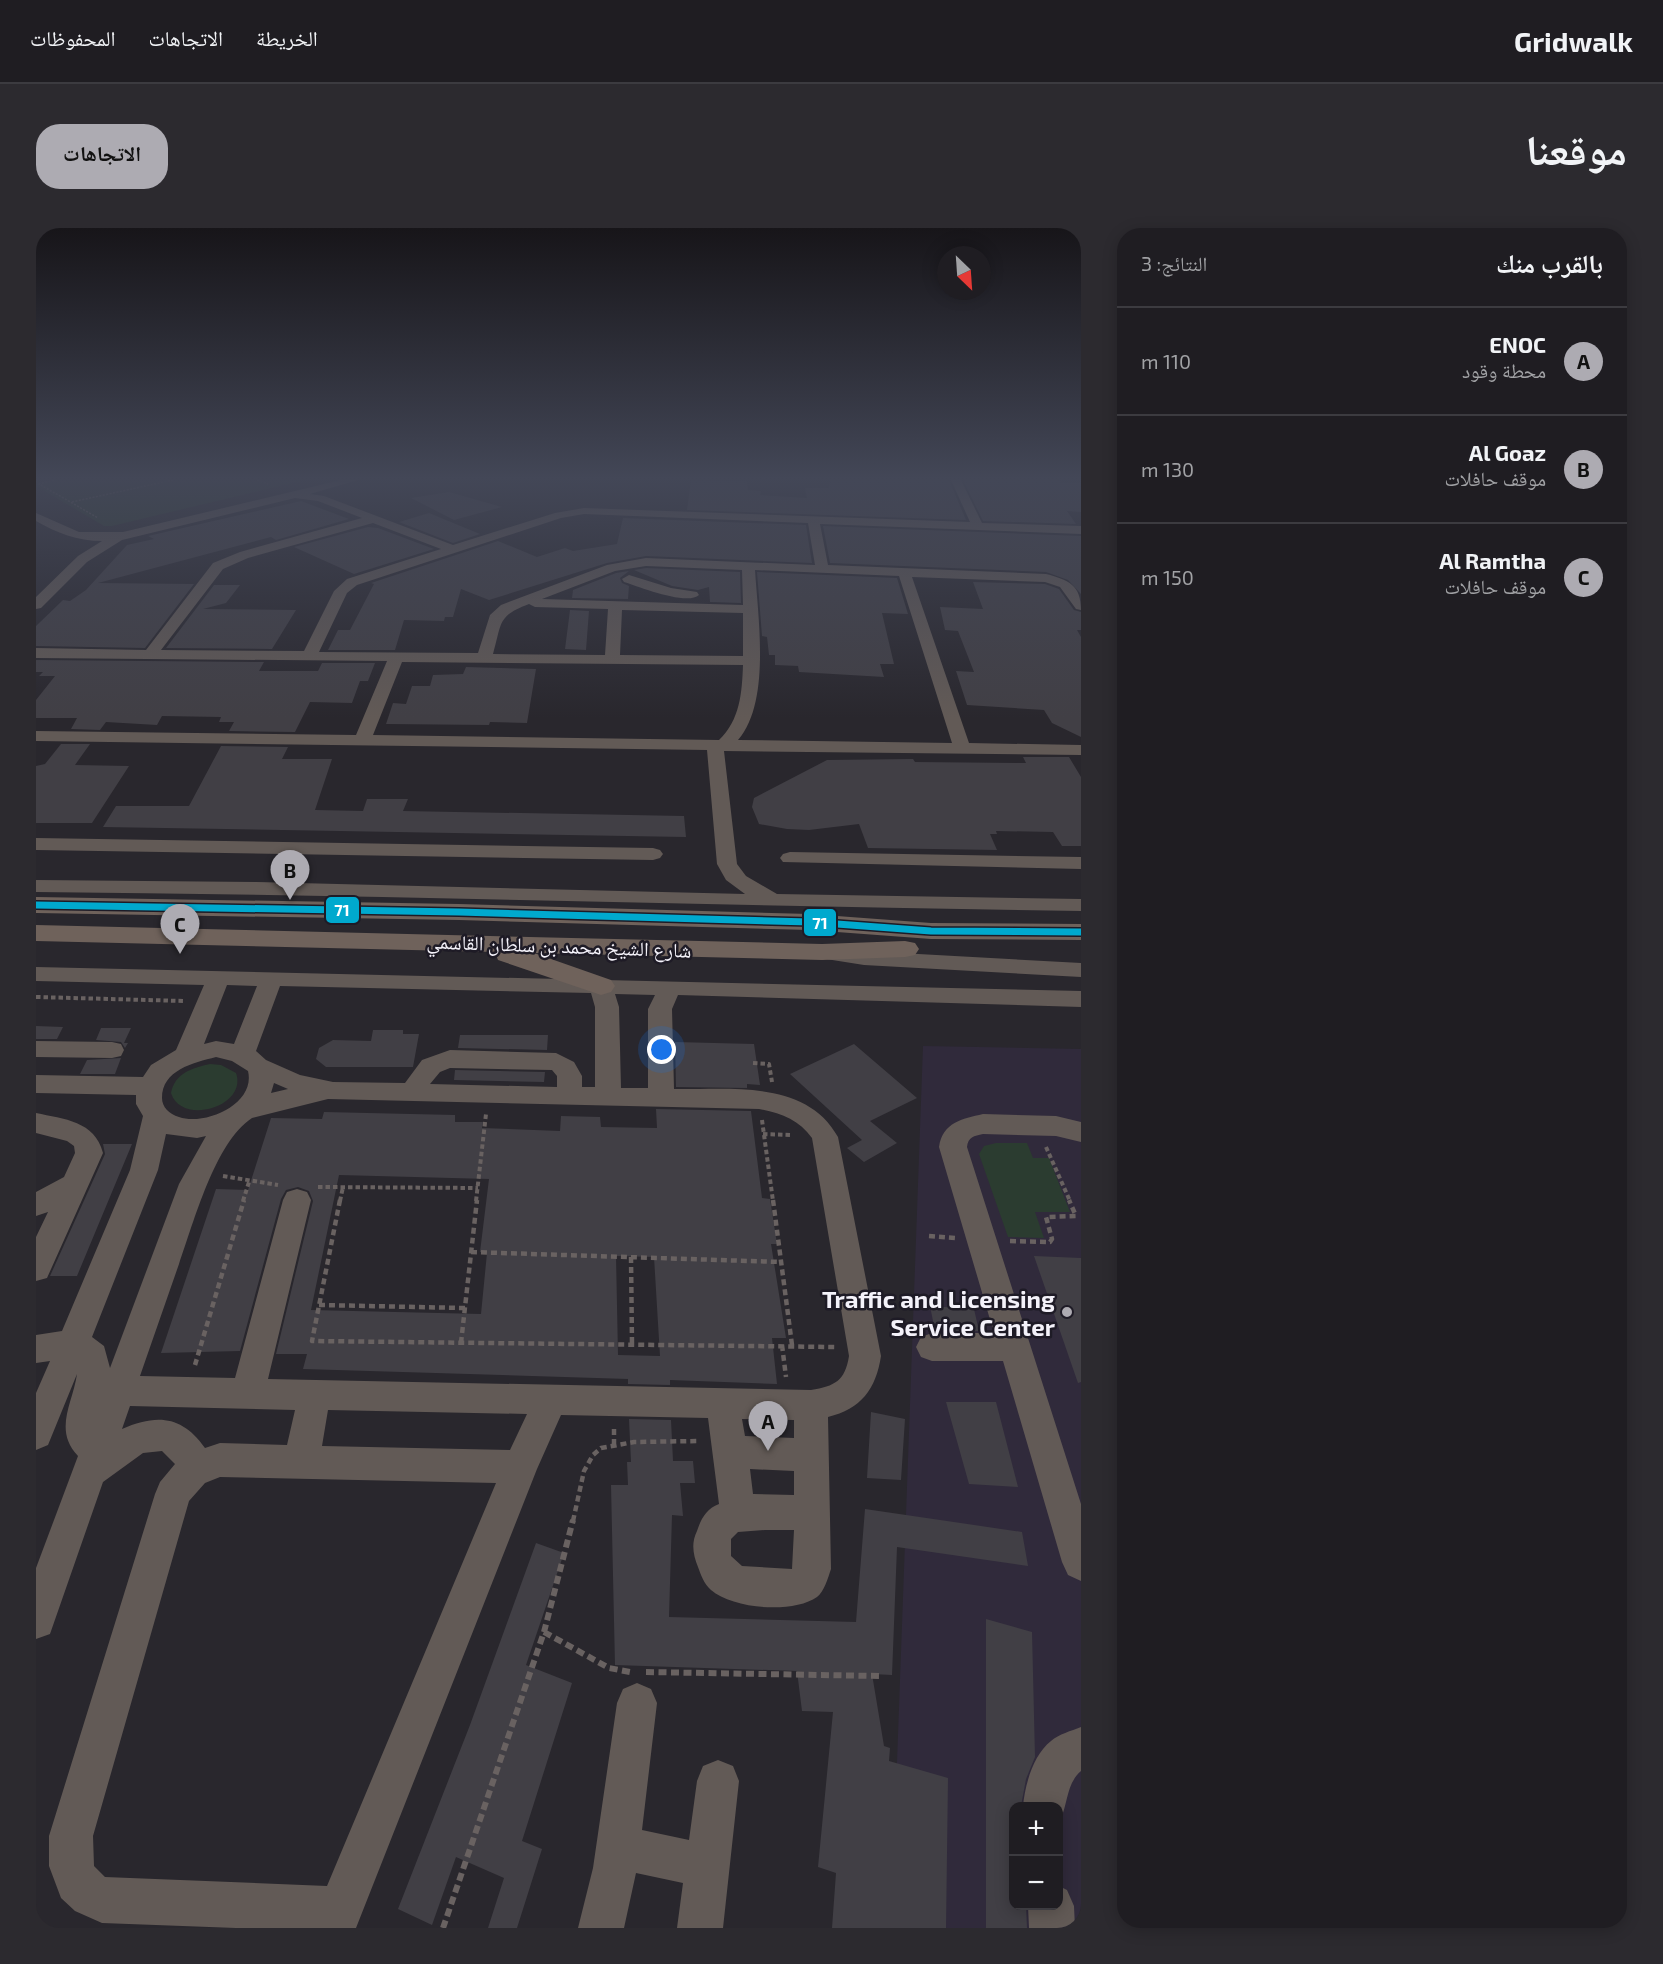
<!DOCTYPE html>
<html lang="ar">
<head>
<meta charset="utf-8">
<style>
	body { margin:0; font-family:"Exo 2","Noto Naskh Arabic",sans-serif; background:#2c2a2f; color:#f1f3f6; direction:rtl }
	.controls { position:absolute; right:18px; bottom:18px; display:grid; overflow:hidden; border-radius:12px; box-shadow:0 3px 15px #0003 }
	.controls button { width:54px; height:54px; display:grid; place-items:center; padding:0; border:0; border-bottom:2px solid #3c3b40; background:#1f1d22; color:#f1f3f6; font:30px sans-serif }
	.compass { position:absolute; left:901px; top:18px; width:54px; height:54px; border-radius:50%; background:#1f1d22; box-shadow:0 3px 15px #0003; rotate:155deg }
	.you { position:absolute; left:626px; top:822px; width:21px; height:21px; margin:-15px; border:4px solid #fff; border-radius:50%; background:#1a73e8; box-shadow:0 0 0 9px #1a73e833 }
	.badge { display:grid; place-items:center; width:39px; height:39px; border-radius:50%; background:#adabb2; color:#111; font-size:20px; font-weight:700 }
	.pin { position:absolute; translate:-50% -50px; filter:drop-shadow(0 2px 3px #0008) }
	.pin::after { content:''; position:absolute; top:32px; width:21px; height:18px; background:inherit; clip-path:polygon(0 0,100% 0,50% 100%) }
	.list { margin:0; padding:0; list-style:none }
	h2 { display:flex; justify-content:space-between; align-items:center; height:78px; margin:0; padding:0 24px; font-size:26px }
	h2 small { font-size:20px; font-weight:400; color:#a1a2a5 }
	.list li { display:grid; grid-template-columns:39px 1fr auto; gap:18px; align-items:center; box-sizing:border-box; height:108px; padding:0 24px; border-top:2px solid #3c3b40 }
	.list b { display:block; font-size:22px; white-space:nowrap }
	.list p { margin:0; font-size:20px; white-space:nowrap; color:#a1a2a5 }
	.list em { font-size:20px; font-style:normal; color:#a1a2a5 }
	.map { position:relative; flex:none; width:1045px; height:1700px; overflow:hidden; direction:ltr; border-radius:24px }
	header { display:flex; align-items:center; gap:36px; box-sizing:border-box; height:84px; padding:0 30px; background:#1f1d22; border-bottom:2px solid #3c3b40 }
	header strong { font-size:28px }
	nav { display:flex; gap:33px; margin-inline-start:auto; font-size:21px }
	.intro { display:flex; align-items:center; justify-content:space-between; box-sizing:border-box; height:144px; padding:0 36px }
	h1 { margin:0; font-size:42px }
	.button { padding:15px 27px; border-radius:24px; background:#adabb2; color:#111; font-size:21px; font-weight:700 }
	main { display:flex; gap:36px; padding:0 36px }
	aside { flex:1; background:#1f1d22; border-radius:24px; box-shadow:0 3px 15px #0003 }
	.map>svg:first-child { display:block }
</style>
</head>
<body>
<header>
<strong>Gridwalk</strong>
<nav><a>الخريطة</a><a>الاتجاهات</a><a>المحفوظات</a></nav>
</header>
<div class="intro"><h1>موقعنا</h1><a class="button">الاتجاهات</a></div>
<main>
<aside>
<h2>بالقرب منك<small>النتائج: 3</small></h2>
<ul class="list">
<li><span class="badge">A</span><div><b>ENOC</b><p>محطة وقود</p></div><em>110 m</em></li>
<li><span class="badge">B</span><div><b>Al Goaz</b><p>موقف حافلات</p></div><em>130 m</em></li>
<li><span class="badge">C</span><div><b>Al Ramtha</b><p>موقف حافلات</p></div><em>150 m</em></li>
</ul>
</aside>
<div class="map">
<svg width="1045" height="1700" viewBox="0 0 1045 1700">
	<rect width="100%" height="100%" fill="#29272d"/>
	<path fill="#302a3b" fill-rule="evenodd" d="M887,818L1045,821V1700H855ZM978,1578H1023V1678H978Z"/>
	<path fill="#2b3c30" d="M18,252H269L76,298H68L0,258Z
		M174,836L185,837L200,845C212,879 145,898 135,865C139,845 156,840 174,836Z
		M960,915H991L997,930H1013L1034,984H999L1008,1010L972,1009L943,926L948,918Z"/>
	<path fill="#413f45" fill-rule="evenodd" d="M655,252L711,253L712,262L725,263L724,267L771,270L769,260H793L794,252H913L930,292L651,282Z
		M927,252H1023L1025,255H1045V284L1031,283L1040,296L947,293Z
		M413,264L466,279L418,292L375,270Z
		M265,273L313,291L240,312L235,309L62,355L158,356L109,420L0,418V398L27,372L34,373L50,362L91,317L118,311L112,308L138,302Z
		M393,285L444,306L417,315L363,294Z
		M587,290L770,297L776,335L610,328L571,335L453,372L425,361L417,389H409L408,393L368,392L359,422H292L302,402H314L338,356L335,355L462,313L501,329L529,320L537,323L581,316Z
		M787,298L1045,308V366L1032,352L1010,344L794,335Z
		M332,299L342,300L398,321L318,346L258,319Z
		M610,340L704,344L705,375L674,374L673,359L662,362L636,358L598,342Z
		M593,343L584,350L586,355L593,358L592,371L536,370L537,362L580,345Z
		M721,344L861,350L872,386L846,385L858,436H844L848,449L763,444L762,438L739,437V427H733L731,409L726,408Z
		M937,354L1009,356L1023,361L1038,382L1045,384V402H1041L1045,409V509L1016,495L1008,482L931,477L920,443L938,444L922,403L909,402L904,379L947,381Z
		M178,357H204L190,375L167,381L260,382L236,421L130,420Z
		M534,382L553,383L550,422L529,421Z
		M0,432L228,434L223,443H282L286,435H339L332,453H324L316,475L274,474L259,504L193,503L198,494H183L185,489L126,488L121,497L70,494L64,502L35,501L41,490H0V472L19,448H3L7,444H0Z
		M430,439L500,441L491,495L454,494L453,497L350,496L357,475L370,476L376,458H394L397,447L427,446Z
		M25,516H54L39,537L93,538L56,595H0V538L9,536Z
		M185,518L252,519L246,531H296L279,582L327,583L331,571H372L367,583L648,588L650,609L67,599L80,578H153Z
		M987,529H1033L1045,549V618H1026L1017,604L960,603L961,606H954L961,622L832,620L823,596L773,602L751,601L723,596L716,579L718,570L791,532L877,531L879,534L990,535Z
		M0,798L27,799L21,811H0Z
		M65,800H95L88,815H92L89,820L85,814L60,812Z
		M337,802H367V806H383L377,839H290L280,831L283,820L297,812L335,813Z
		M424,807H512L511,822L422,820Z
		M639,814L718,816L724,857L711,856V860L640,859Z
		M818,816L881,870L834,893L861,915L828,934L811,920L826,912L754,846Z
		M85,830L79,846H44L51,832Z
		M419,842L509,844L508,854L418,852Z
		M620,881L715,883L726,970L734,971L741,1016H735L750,1110H736L741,1156L634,1152V1157L592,1156V1151L267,1141L271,1126H240L277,973L273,963L262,959L250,962L245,971L204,1123L125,1125L180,961L212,962L235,890L286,891L288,884L419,887V894H447L446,900L524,903L525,888L564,889L565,899L621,900ZM303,947L453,951L444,1024L451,1025L445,1086L275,1082ZM580,1028L618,1029L624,1128L582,1127Z
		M67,916H96L41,1048H14L69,926Z
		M998,1028L1045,1030V1154L1042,1155Z
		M894,1078L938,1081L943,1103H899Z
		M910,1174H960L982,1259L933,1256Z
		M835,1184L869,1191L865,1252L831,1250Z
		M593,1191L635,1192L637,1233H657L659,1255H644L647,1288L636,1287L633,1389L820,1394L829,1281L986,1304L992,1338L861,1319L856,1447L836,1446L848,1518L854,1520L853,1533L912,1550L910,1700H796L800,1645L782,1639L797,1484L766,1483L761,1443L579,1437L575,1257H592L591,1234H595Z
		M500,1315L528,1325L490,1437L536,1455L486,1613L506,1621L481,1700H452L468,1650L420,1629L396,1697L362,1681L434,1497Z
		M950,1391L996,1404L999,1529L990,1551L985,1578H978V1677H990L991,1700H950Z"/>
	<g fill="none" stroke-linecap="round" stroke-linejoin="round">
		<path stroke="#696261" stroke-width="1.5" stroke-dasharray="2 1.5" stroke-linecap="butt" d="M18,252L3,256L62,290
			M221,252L232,256
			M36,274L137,252"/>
		<path stroke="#696261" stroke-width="4" stroke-dasharray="4.5 3" stroke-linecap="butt" d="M0,769L148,773
			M717,835L733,836L736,854
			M726,892L737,973
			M727,906L756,907
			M1010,919L1034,973
			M187,948L242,957
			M282,959L442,960
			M207,973L213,954
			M304,973L307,959
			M440,973L450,886"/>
		<path stroke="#696261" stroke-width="4.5" stroke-dasharray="6 4" stroke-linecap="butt" d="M304,972L276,1113L799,1119
			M737,972L756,1117
			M893,1008L919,1010
			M974,1013L1014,1014L1016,1011L1010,989L1040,988L1033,972
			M435,1024L745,1034
			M595,1029L596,1116
			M283,1077L429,1080
			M425,1115L441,972
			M746,1117L750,1149
			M159,1137L208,972
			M578,1201V1216
			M537,1293L548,1243L557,1227L565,1220L598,1214L664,1213"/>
		<path stroke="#696261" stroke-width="6" stroke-dasharray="8 4.5" stroke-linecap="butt" d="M508,1404L573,1440L594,1444
			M610,1444L843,1448
			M407,1700L508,1404L537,1292"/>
		<path fill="#625a56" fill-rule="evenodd" d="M305,252H322L274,266L288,268L417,317L519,285L548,280L934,294L915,252H925L946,295L1045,298V306L784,296L792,337L1010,346C1033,352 1045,357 1045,382L1040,381L1024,359L1009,354L876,349L933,515L1045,517V527L688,523L701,636L710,648L741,666L1045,671V683C697,678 348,667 0,664V652L221,654L709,666L690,652L681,636L671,522L0,513V503L320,507L351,433L0,430V420L110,422L177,335L204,324L326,290L282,273L259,270L86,312L51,334L5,380L0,381V369L42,328L66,313C41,313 21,305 0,293V285L43,304H87ZM548,286L772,295L779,337L610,330L571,337L465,377L454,387L442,425L283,424L311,365L321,357L525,290ZM337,295L405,321L311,351L298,363L268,423L125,422L187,341L212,330ZM610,338L706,342L707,377L506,371L579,343ZM719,342L863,348L916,515L702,512C735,474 722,390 719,342ZM493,376L499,379L572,381L569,427L457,426C466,395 461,388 493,376ZM586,382L707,385V428L584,427ZM366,434L707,437C706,465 704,492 683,512L337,507Z
			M593,347L635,360L661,364L663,367C651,378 604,359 588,354L586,351Z
			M0,610L617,620L624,622L627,626L624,630L617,632L0,622Z
			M754,624L1045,629V641L747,634L744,630L747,626Z
			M798,719L828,723L1045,735V749L828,737L790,731L787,726L790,721Z
			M0,739L1045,763V779L642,767L636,781L638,861C694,862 770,851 802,909L845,1128C840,1161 825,1181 792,1189L795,1341C792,1350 788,1364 781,1369C757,1386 697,1381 675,1362C668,1356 665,1347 662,1339C657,1327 655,1315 661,1303C665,1291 670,1281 683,1276L672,1190L525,1187L501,1241L320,1700H200L66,1695L39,1683L25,1670L13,1638V1608L119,1266L124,1254L139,1236L126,1223L107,1225L67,1254L14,1406L0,1411V1340L42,1228C17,1202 37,1175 41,1146L12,1217L0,1222V1165L14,1133L0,1135V1107L26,1103L94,942L107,888L100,876V867L0,865V847L107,849L115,837L140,822L168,757L0,753ZM191,757L221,758L198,816L180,813L168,816ZM244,758L555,765L559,779V859H546V848L538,834L520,825L414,822L386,832L369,855L297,854L264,847L230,832L220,823ZM579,766L619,767L612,781V860H585L583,779ZM180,829L196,833L212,843C220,876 169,898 143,889C133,886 126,879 126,870C126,842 157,835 180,829ZM414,840L516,842L521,848V859L394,856L404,844ZM238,855L252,861L235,865ZM292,871L723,881C745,885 763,892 776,910L813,1128C809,1153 799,1158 775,1162L232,1151L275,972L271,964L261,961L251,964L247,972L199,1150L104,1148C117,1111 130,1073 143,1036C158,994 179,914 216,890ZM130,906L161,910L170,908L143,956L74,1140L68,1118L56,1109L122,942ZM94,1178L259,1182L251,1217L184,1215L169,1220C146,1187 120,1186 86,1201ZM292,1182L491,1186L474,1222L286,1218ZM706,1191L758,1192V1210L709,1208ZM714,1241L758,1243V1267L717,1266ZM184,1249L460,1255L291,1658L69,1649L58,1638L57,1608L153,1273L169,1255ZM729,1302H758L756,1341L706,1338L695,1328V1311L702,1304Z
			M0,813L76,814L85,816L88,822L85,828L76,830L0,829Z
			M0,885C28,891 59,893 67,925L11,1050L0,1053V1009L12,984L0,988V964L28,949L39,925L38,918L31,913L0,905Z
			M947,886L1020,888L1045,894V914L1020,908L947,906C938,908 932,909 931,919L1045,1276V1353L1032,1347L1026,1334L967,1133H896L885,1129L880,1119L885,1109L896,1105H958L903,919C907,894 926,891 947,886Z
			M601,1455L615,1461L621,1475L606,1602L653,1612L661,1553L667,1538L682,1532L697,1538L703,1553L687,1700H641L647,1655L600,1645L588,1700H542L557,1640L581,1475L587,1461Z
			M1045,1499V1543C1030,1556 1032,1576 1024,1593L1023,1594V1578H987C989,1557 997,1527 1015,1513C1023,1506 1035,1503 1045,1499Z
			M1023,1658L1031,1662L1038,1678L1039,1700H993L992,1678H1023Z"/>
		<path fill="#6f625b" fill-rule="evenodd" d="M0,669L423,676L774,686L895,695L1045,696V712L895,711L774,702L423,692L0,685Z
			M0,697L786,716L869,713L879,715L883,721L879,727L869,729L786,732L498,725L575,752L579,758L575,764L565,767L462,732L459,724L0,713Z"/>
		<g stroke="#1e1b26" stroke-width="10">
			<path id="bus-1" d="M0,677L423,684L774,694L895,703L1045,704"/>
		</g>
		<use href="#bus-1" stroke="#00a9ce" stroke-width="7"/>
	</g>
	<linearGradient id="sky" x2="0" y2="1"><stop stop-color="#171519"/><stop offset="0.51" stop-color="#434757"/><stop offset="1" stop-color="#434757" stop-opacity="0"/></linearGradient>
	<rect width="1045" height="490" fill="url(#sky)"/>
	<circle fill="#adabb2" stroke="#1e1b26" stroke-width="2" cx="1031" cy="1084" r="6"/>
	<g text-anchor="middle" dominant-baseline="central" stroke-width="5" stroke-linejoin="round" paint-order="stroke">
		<g font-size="20" fill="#f4f2fa" stroke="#1e1b26">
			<text transform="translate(523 717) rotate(2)">شارع الشيخ محمد بن سلطان القاسمي</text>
		</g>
		<g font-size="24" font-weight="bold" fill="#f4f2fa" stroke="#1e1b26" text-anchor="end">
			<text x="1019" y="1070">Traffic and Licensing<tspan x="1019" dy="28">Service Center</tspan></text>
		</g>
	</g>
	<g stroke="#1e1b26" stroke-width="2">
		<rect x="289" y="668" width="35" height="28" rx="6" fill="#00a9ce"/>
		<rect x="767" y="680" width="34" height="29" rx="6" fill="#00a9ce"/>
	</g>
	<g font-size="16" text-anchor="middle" font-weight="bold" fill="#fff">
		<text x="306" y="688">71</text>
		<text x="784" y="701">71</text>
	</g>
</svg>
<div class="controls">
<button>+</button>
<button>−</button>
</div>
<svg class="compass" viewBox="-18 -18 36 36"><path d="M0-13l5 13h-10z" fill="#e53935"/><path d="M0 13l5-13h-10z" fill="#a1a2a5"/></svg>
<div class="you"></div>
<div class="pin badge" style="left:732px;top:1223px">A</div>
<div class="pin badge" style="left:254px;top:672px">B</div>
<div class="pin badge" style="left:144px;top:726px">C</div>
</div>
</main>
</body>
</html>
